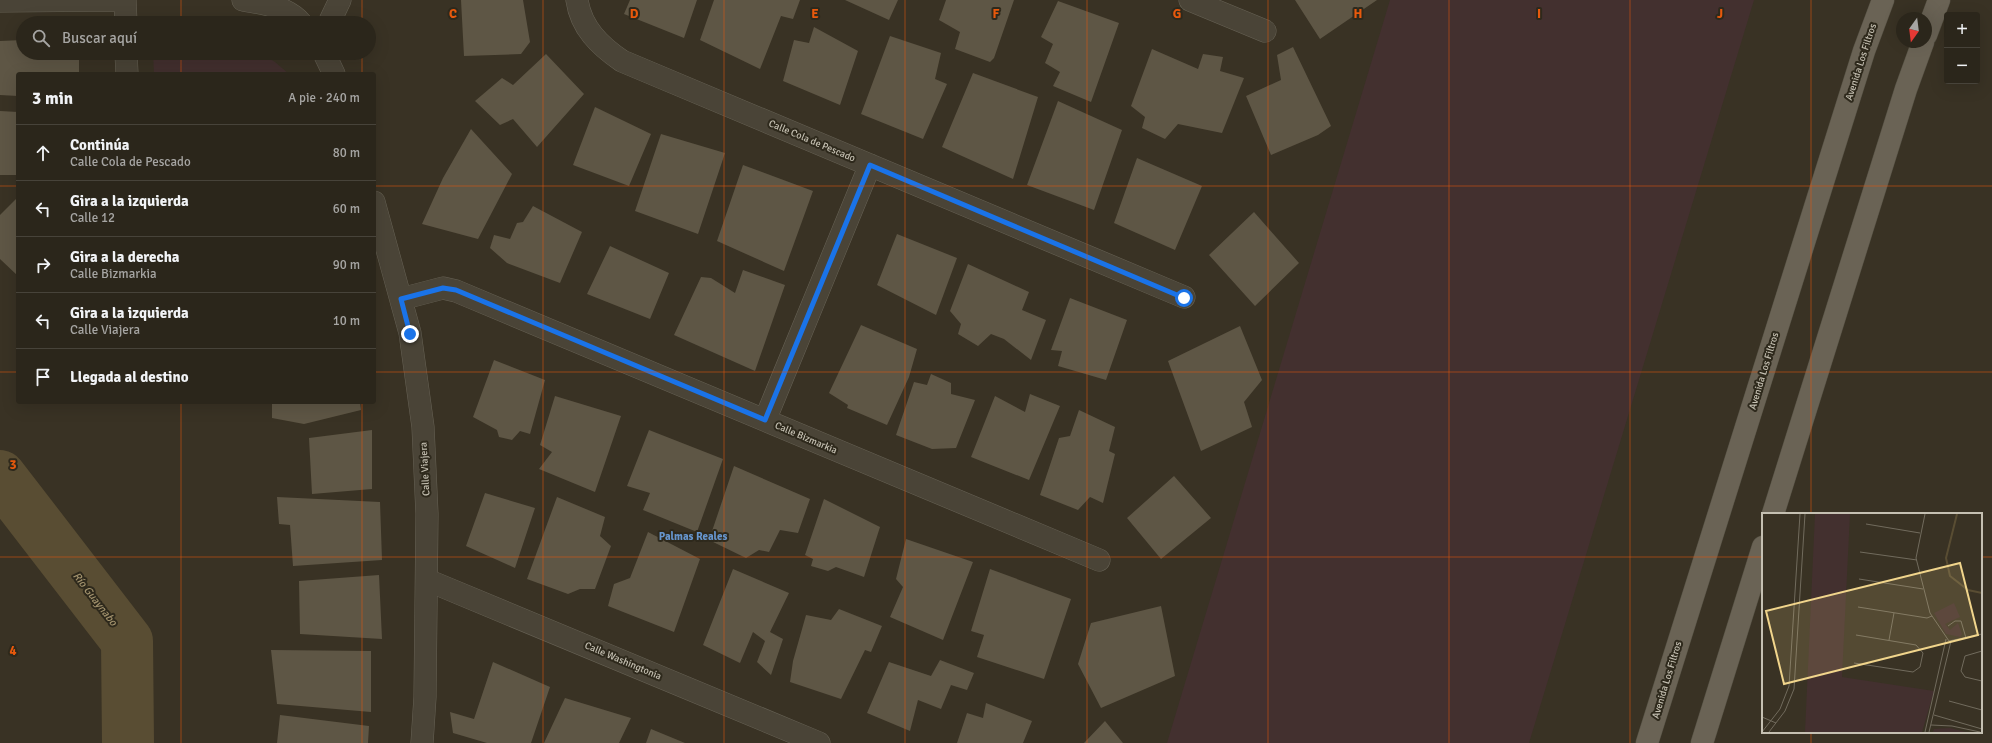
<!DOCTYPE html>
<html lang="es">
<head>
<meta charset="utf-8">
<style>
	body { margin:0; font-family:Signika,sans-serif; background:#373228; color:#f1f3f6 }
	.controls { position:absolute; right:12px; top:12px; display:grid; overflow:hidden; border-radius:4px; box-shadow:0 4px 16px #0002 }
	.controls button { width:36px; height:36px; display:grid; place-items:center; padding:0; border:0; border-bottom:1px solid #47433a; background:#2b261b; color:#f1f3f6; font:20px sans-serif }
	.compass { position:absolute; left:1896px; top:12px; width:36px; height:36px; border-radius:50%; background:#2b261b; box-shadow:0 4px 16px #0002; rotate:194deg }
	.stop { position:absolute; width:12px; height:12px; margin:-9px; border:3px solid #1a73e8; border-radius:50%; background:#fff }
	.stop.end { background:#1a73e8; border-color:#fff; box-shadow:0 1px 4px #0008 }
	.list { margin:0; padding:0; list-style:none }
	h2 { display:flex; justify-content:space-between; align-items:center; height:52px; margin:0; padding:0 16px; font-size:17px }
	h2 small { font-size:13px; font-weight:400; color:#a6a5a3 }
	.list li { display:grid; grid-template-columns:26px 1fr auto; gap:12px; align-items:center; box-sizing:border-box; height:56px; padding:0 16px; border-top:1px solid #47433a }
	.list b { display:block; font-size:15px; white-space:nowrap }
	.list p { margin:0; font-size:13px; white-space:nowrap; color:#a6a5a3 }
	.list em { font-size:13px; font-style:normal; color:#a6a5a3 }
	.icon { flex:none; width:22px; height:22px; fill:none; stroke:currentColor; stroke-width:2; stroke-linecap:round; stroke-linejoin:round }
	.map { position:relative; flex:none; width:1992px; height:743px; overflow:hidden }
	.search { position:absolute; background:#2b261b; box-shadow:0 4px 16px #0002; left:16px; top:16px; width:360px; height:44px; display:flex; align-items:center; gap:10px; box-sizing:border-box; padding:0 14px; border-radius:22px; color:#a6a5a3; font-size:15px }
	.panel { position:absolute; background:#2b261b; box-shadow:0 4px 16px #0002; left:16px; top:72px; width:360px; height:332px; border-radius:4px }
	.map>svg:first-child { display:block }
</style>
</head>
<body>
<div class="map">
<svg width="1992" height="743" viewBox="0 0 1992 743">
	<rect width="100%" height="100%" fill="#393224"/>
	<path fill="#43302f" d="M1390,0H1754L1529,743H1167Z
		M153,53H260L275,62L289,74H154Z"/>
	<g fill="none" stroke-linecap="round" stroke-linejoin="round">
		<path stroke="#594d33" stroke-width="52" d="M0,476L127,641L128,743"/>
	</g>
	<path fill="#5e5645" d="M461,0H523L530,42L521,54L464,56Z
		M630,0H697L684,38L624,14Z
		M714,0H800L793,19L781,16L760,69L700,40Z
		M845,0H898L889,20Z
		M946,0H1014L994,58L990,62L955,49L960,32L939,20Z
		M1295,0H1377L1320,39Z
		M1058,1L1119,23L1091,102L1053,86L1060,72L1045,63L1053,44L1041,37Z
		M814,27L858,51L840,105L783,81L794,40L809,43Z
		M890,36L941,53L935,79L947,84L923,139L861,114Z
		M23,40V53H79V74H18V96L0,95V41Z
		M1293,47L1331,126L1318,135L1271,155L1246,96L1281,80L1277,55Z
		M1152,49L1198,69L1203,54L1223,57L1220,71L1244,78L1222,133L1178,124L1165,139L1142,128L1145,117L1131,106Z
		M546,54L584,94L537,147L513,119L500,125L475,101L502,78L513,85Z
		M973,73L1038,97L1013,179L942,147Z
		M1058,101L1122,130L1094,210L1027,185Z
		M595,107L651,134L629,186L573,165Z
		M0,111L18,112V175H0Z
		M471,129L512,174L478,239L422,224L443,178Z
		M661,134L725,153L698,234L635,211Z
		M1137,158L1202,186L1175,250L1114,223Z
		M743,165L813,191L784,271L717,241Z
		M18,197V276L0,259V215Z
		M533,206L582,232L560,283L507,263L490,248L494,235L510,239L517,223L523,222Z
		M1254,212L1299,263L1255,306L1209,255Z
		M897,234L957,258L936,315L877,285Z
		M610,246L669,273L650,319L587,294Z
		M968,264L1029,292L1022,310L1046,320L1031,360L1004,339L991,334L978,346L958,334L961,324L950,311Z
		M743,270L785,285L755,371L674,335L701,277L711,278L735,293Z
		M1070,298L1127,320L1106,380L1058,366L1062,351L1051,350Z
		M861,325L917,349L909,377L887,425L847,408L848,405L829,393Z
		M1240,326L1262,380L1244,402L1252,427L1201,451L1168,361Z
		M494,360L545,380L530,434L520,431L512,440L499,437L497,430L473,417Z
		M931,374L951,383V394L975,400L956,448L932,449L896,435L914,382L927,385Z
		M1030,394L1060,406L1029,480L971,457L995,396L1025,412Z
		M555,396L621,416L595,492L539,469L552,452L540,445Z
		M272,402H360L361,410L304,424L272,418Z
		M1079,410L1115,427L1109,451L1115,454L1103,503L1090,497L1078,510L1040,495L1059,438L1070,436Z
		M372,430V489L312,494L309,438Z
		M649,430L723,459L697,532L643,510L650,493L627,486Z
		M734,466L810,499L798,533L780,530L769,552L759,550L746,558L709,540Z
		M1174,476L1211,518L1161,559L1127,518Z
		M485,493L535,508L515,568L466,546Z
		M277,497L380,502L382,560L293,566L290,525L279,524Z
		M557,497L605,517L600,536L611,546L595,589H580L568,594L527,579Z
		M824,499L880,527L864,577L836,567L828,571L811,566L813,559L805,555Z
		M648,532L700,559L674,632L608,606L614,584L630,578Z
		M906,539L973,562L943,640L890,617L903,587L896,579Z
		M733,569L789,593L770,632L783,639L771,675L757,662L765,641L753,632L740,663L703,645Z
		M990,569L1071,599L1044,679L977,657L984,635L971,631Z
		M379,575L382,639L300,634L299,581Z
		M1161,606L1175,676L1101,708L1078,664L1091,623Z
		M839,609L882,626L871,652L865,650L841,699L790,682L793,661L806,615L831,620Z
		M271,650L371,651V712L277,704Z
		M940,660L974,673L967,690L951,685L941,709L918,700L910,731L867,713L889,662L931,676Z
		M493,662L550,687L531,743H487L453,733L450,712L474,719Z
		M565,698L631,718L619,743H544Z
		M986,703L1032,721L1023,743H957L967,713L983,718Z
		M280,715L369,726L368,743H277Z
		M1105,721L1123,743H1084Z
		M651,729L685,743H646Z"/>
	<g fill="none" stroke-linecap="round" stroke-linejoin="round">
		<g stroke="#676255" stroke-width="23">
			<path id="minor" d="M125,0L126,23
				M243,0C262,3 288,7 301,23
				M577,0C581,28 600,46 622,61L1184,297
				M1190,0L1265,31
				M0,1L119,0
				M329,23L340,0
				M126,53L127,74
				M324,53L334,74
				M374,202L410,333L423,427L427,514L425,697L422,743
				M401,299L443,288L456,291L1099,560
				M765,420L870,165
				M427,580L819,743"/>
		</g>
		<g stroke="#555043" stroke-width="23">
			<path id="major" d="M1926,35L1939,0
				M1773,514L1906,89L1923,42
				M1647,743L1864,51L1883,0
				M1702,743L1763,547"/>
		</g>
		<use href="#minor" stroke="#4a4437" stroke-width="22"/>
		<use href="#major" stroke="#6a6355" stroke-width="22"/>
	</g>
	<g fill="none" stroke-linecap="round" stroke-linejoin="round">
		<path stroke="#1a73e8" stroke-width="5" d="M410,334L401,299L443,288L456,290L765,420L870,165L1184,298"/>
	</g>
	<path fill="none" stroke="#e8590c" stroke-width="1" stroke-opacity="0.55" d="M181,0V23M362,0V23M543,0V743M724,0V743M905,0V743M1087,0V743M1268,0V743M1449,0V743M1630,0V743M1811,0V514M181,53V74M362,53V74M0,186H18M374,186H1992M0,372H18M374,372H1992M181,402V743M362,402V743M0,557H1763M1981,557H1992M1811,732V743"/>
	<g text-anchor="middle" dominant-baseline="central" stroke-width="4" stroke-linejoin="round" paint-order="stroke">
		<g font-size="10" fill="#c5c0b2" stroke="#2e291c">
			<text transform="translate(1861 62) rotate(-72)">Avenida Los Filtros</text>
			<text transform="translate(812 141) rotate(23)">Calle Cola de Pescado</text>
			<text transform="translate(1764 371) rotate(-73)">Avenida Los Filtros</text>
			<text transform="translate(806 438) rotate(23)">Calle Bizmarkia</text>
			<text transform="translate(425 469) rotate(-93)">Calle Viajera</text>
			<text transform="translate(623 661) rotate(23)">Calle Washingtonia</text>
			<text transform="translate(1667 680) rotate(-73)">Avenida Los Filtros</text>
		</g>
		<g font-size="11" font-weight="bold" fill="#6695cd" stroke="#2e291c">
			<text x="693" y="536">Palmas Reales</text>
		</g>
		<g font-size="11" font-style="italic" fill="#a2926d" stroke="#2e291c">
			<text transform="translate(95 599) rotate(52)">Río Guaynabo</text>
		</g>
	</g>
	<g transform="translate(1762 513)">
		<rect width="220" height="220" fill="#393224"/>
		<path d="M53,1H88L80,164L172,178L160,219H43ZM192,90L198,104L183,111L188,117L196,110L200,121L198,124L184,121L172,100ZM188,215L204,219H171L172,216Z" fill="#43302f"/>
		<path fill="none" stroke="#594d33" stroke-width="2" d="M195,1L184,45L188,63L206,77L220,80"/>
		<path fill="none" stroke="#716b5d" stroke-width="1" d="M163,1L154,45L168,100L187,128L220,121M104,11L158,20M98,39L155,47M97,66L161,76M96,94L165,105L170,103M186,113L193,108H199L204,125M127,127L132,100M220,138L203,143L199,158L203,164L220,168M92,150L151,159L158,154L161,140L154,132L94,122M187,188L220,197M172,202L220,216M0,204L14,210M169,212L190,213L218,219M0,219L18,196L27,173L38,1M7,219L23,198L32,176L43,1M163,219L184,126M167,219L189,128"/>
		<path fill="#f1d58c" fill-opacity="0.15" stroke="#f1d58c" stroke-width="2" d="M198,50L216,122L22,171L4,98Z"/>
		<rect width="220" height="220" fill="none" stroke="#c5c0b2" stroke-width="2"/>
	</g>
	<g font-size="13" text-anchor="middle" font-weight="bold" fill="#e8590c" stroke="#2e291c" stroke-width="4" stroke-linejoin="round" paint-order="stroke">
		<text x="453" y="18">C</text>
		<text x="634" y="18">D</text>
		<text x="815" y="18">E</text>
		<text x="996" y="18">F</text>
		<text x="1177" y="18">G</text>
		<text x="1358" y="18">H</text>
		<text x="1539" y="18">I</text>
		<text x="1720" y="18">J</text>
		<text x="13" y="469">3</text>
		<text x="13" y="655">4</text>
	</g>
</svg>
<div class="controls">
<button>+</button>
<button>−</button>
</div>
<svg class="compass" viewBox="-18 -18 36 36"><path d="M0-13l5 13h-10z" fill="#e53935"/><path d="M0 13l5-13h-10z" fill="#a6a5a3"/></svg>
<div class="stop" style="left:1184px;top:298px"></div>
<div class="stop end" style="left:410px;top:334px"></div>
<div class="search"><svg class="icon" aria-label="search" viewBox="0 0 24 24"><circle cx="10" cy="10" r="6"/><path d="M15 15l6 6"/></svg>Buscar aquí</div>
<section class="panel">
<h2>3 min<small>A pie · 240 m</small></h2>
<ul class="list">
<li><svg class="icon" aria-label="ahead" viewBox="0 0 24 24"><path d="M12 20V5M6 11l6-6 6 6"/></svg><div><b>Continúa</b><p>Calle Cola de Pescado</p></div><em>80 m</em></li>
<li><svg class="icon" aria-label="left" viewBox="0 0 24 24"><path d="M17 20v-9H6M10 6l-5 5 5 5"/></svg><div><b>Gira a la izquierda</b><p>Calle 12</p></div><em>60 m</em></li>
<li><svg class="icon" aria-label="right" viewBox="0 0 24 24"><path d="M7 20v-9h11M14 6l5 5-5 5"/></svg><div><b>Gira a la derecha</b><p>Calle Bizmarkia</p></div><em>90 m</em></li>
<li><svg class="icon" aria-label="left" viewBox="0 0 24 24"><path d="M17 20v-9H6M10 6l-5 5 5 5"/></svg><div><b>Gira a la izquierda</b><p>Calle Viajera</p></div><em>10 m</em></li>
<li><svg class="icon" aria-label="arrive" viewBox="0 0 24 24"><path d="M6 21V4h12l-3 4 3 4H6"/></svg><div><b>Llegada al destino</b></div></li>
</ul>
</section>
</div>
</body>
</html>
